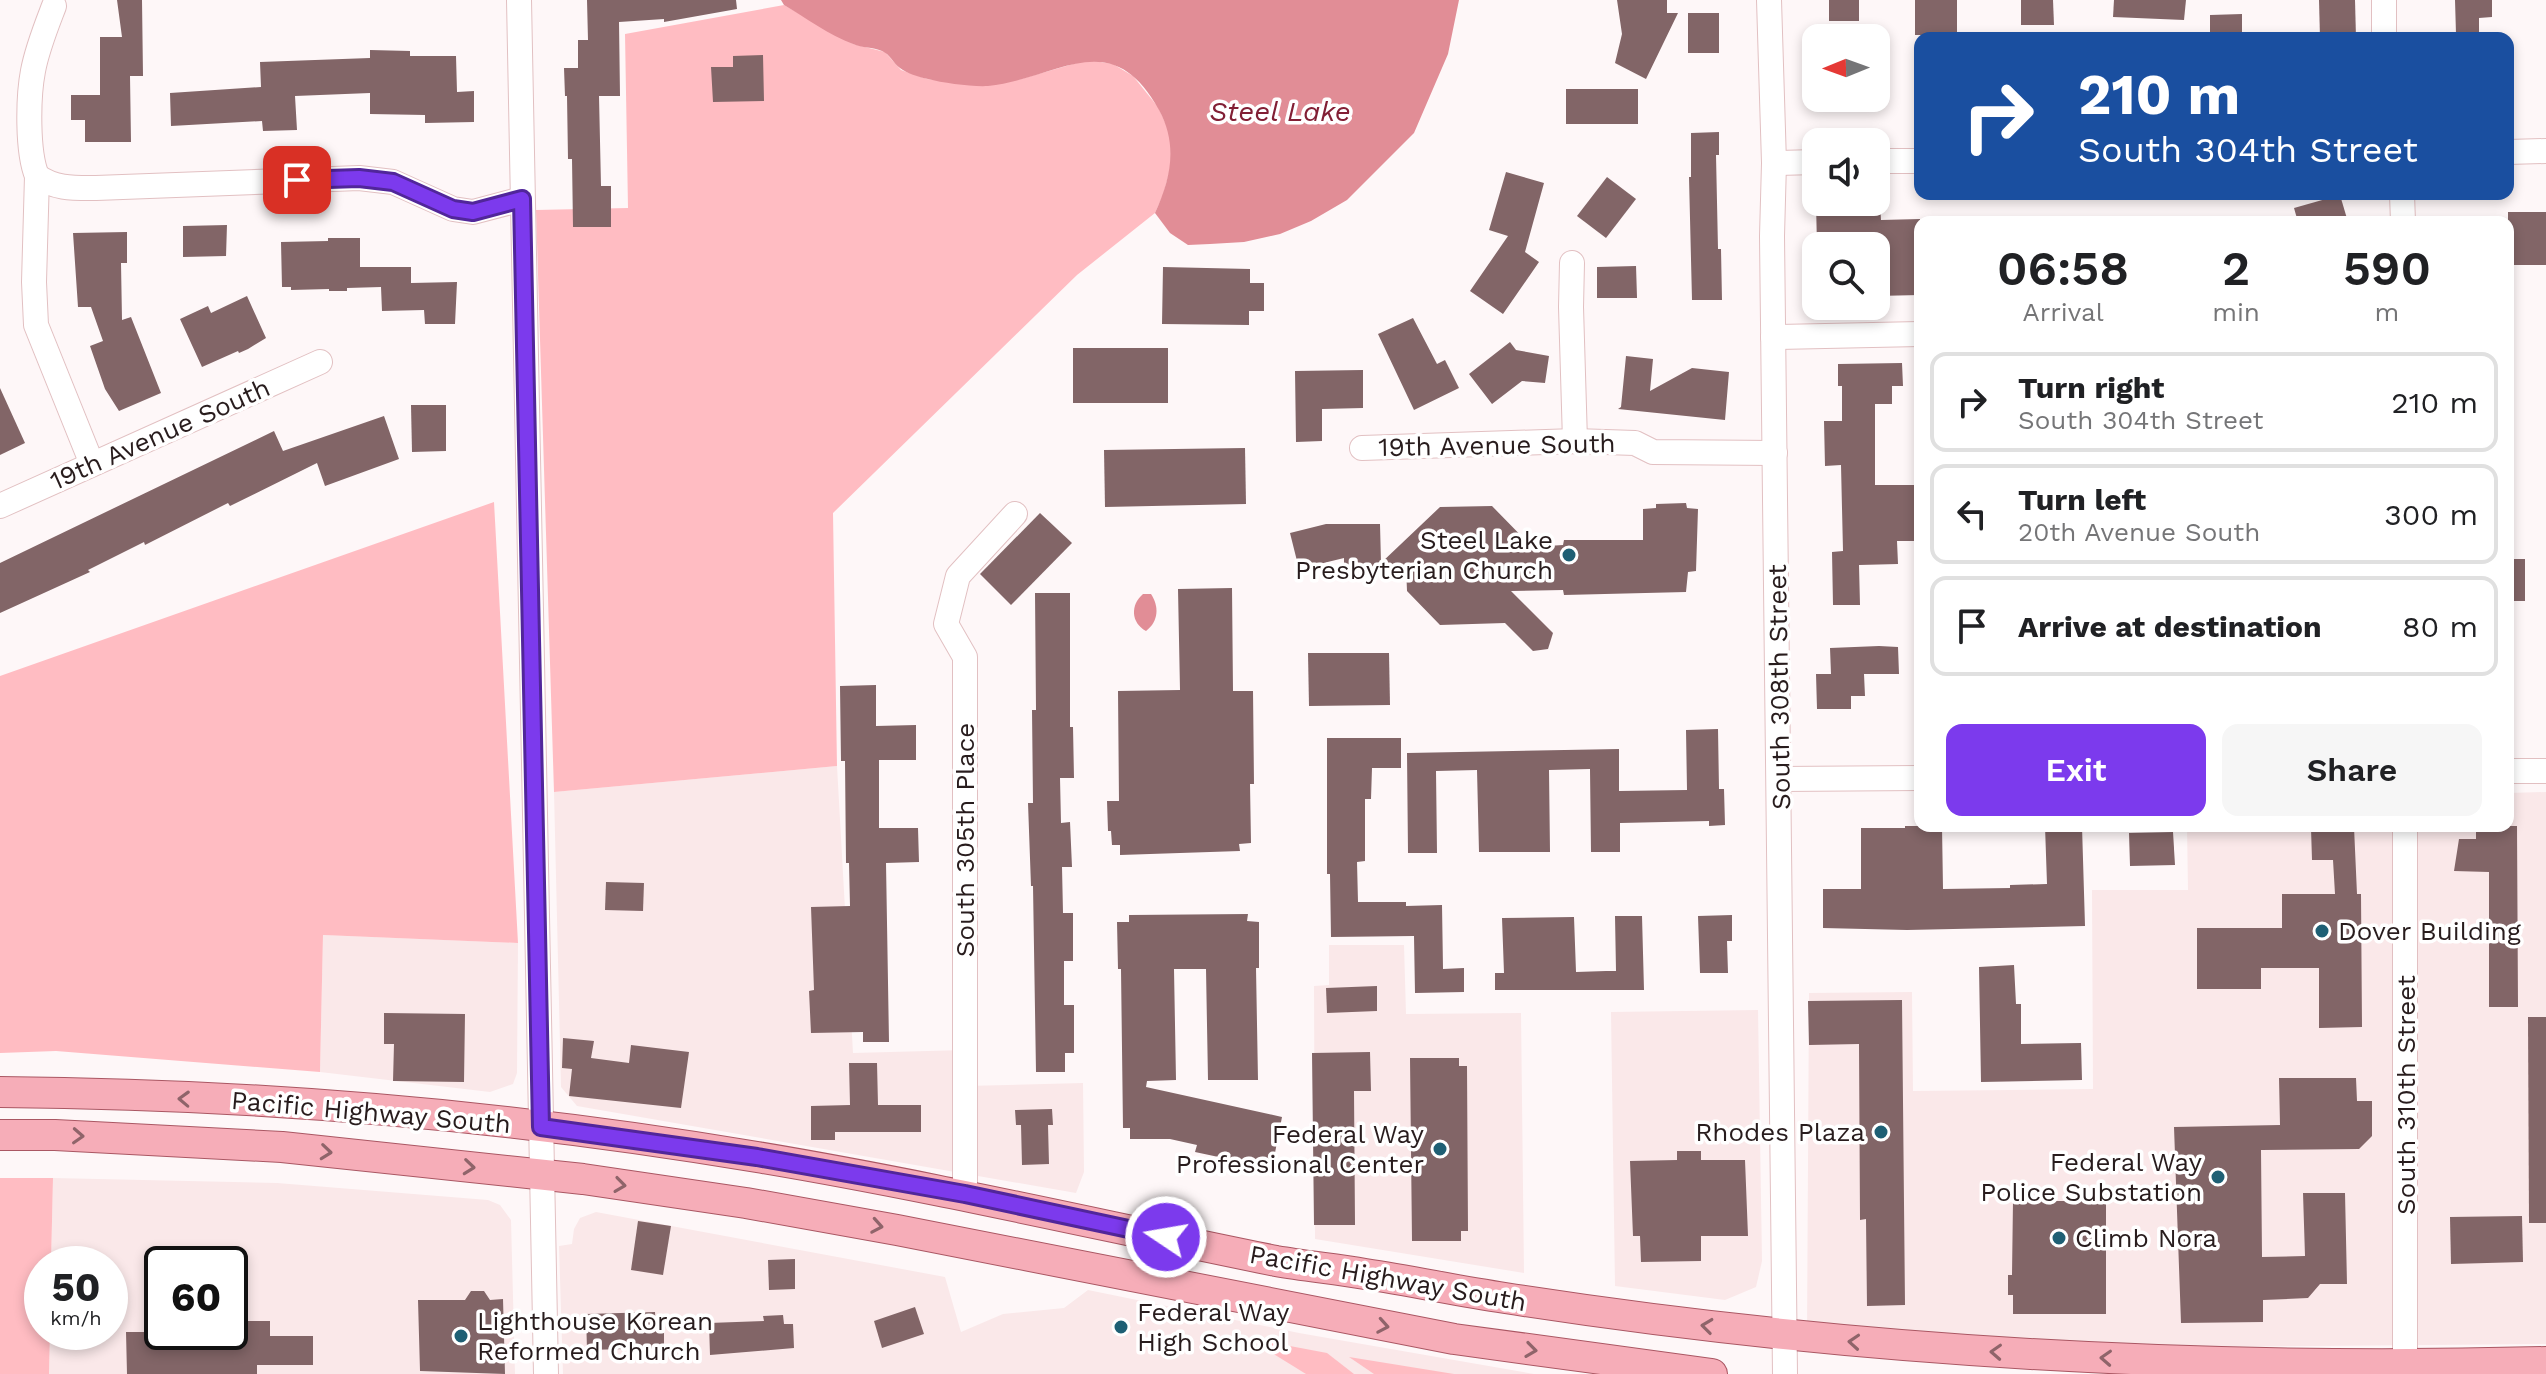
<!DOCTYPE html>
<html lang="en">
<head>
<meta charset="utf-8">
<style>
  body { margin:0; font-family:"Work Sans",sans-serif; background:#f6f6f6; color:#202124; height:100vh; display:flex; flex-direction:column; font-size:30px; white-space:nowrap }
  * { box-sizing:border-box; margin:0 }
  p { font-size:26px; color:#757577 }
  .icon { flex:none; width:44px; height:44px; fill:none; stroke:currentColor; stroke-width:2; stroke-linecap:round; stroke-linejoin:round }
  .map { position:relative; flex:1; overflow:hidden }
  .details { position:absolute; left:1914px; top:216px; width:600px; height:616px; display:flex; flex-direction:column; background:#fff; border-radius:16px; box-shadow:0 4px 12px #0003 }
  .details>* { flex:none }
  .top-card { position:absolute; left:1914px; top:32px; width:600px; height:168px; border-radius:16px; box-shadow:0 4px 12px #0003; background:#1a4fa0; color:#fff; overflow:hidden }
  .needle { width:52px; rotate:269deg }
  .tools { position:absolute; left:1802px; top:24px; display:grid; gap:16px }
  .tools a { display:grid; place-items:center; width:88px; height:88px; border-radius:16px; background:#fff; box-shadow:0 4px 12px #0003; font-size:40px }
  .speed { position:absolute; left:24px; top:1246px; display:flex; gap:16px; font-size:40px; font-weight:700; text-align:center }
  .speed>* { display:grid; place-content:center; width:104px; height:104px; border-radius:50%; background:#fff; box-shadow:0 4px 12px #0003; line-height:1 }
  .speed small { font-size:20px; font-weight:400 }
  .speed .limit { border:4px solid #111; border-radius:12px; background:#fff; color:#111 }
  .pin { position:absolute; display:grid; place-items:center; width:68px; height:68px; color:#fff; margin:-34px; border-radius:16px; box-shadow:0 4px 12px #0006 }
  .me { position:absolute; width:88px; margin:-44px; rotate:282deg; stroke-linejoin:round; filter:drop-shadow(0 0 6px #0008) }
  .turn { display:flex; align-items:center; gap:28px; height:168px; padding:0 32px; font-size:36px }
  .turn .icon { width:104px; height:104px; stroke-width:2.5 }
  .turn b { display:block; font-size:56px; line-height:68px }
  .eta { display:flex; justify-content:space-evenly; align-items:center; height:136px; text-align:center }
  .eta b { font-size:48px; font-weight:600; line-height:56px }
  .action { display:flex; gap:16px; margin-top:auto; padding:16px 32px }
  .action a { flex:1; height:92px; border-radius:16px; background:#7c3aed; color:#fff; font-size:32px; font-weight:600; line-height:92px; text-align:center }
  .action a+a { background:#f6f6f6; color:#202124 }
  ul { padding:0; list-style:none }
  li { display:flex; align-items:center; gap:24px; height:100px; margin:0 16px 12px; padding:0 16px; border:4px solid #e0e0e0; border-radius:16px }
  li div { flex:1 }
  li b { display:block; font-size:30px }
  li em { font-style:normal }
  .map>svg:first-child { display:block }
</style>
</head>
<body>
<div class="map">
<svg width="2546" height="1374" viewBox="0 0 2546 1374">
  <rect width="100%" height="100%" fill="#fef7f8"/>
  <g fill="#fae8e9" fill-rule="evenodd">
    <path d="M837 766 853 1053 965 1050 966 1086 1083 1083 1084 1172 1076 1193 577 1106 561 1087 554 792Z"/>
    <path d="M2546 792V1344L2195 1347 1807 1334 1809 993 1912 992 1913 1091 2093 1089 2092 890H2188L2187 826H2508V793Z"/>
    <path d="M323 935 518 943 517 1073 513 1084 490 1092 320 1072Z"/>
    <path d="M1329 945H1404L1406 1014 1521 1013 1524 1273 1315 1239 1314 986 1329 985Z"/>
    <path d="M1758 1010 1762 1261 1756 1287 1725 1300 1615 1286 1611 1012Z"/>
    <path d="M53 1178 277 1183 488 1200 500 1205 511 1220 515 1374H49L50 1332H110V1264H51ZM162 1264H230V1332H162Z"/>
    <path d="M596 1212 945 1277 961 1332 1003 1314 1064 1308 1088 1290 1299 1333 1534 1374H563L559 1246 572 1244 574 1229 580 1218Z"/>
  </g>
  <g fill="#ffbcc2">
    <path d="M784 5 853 44 885 52 901 70 927 79 985 86 1021 79 1087 60 1113 64 1133 76 1158 107 1170 133 1173 159 1163 195 1155 213 1077 275 833 513 837 766 554 792 536 210 628 208 625 34Z"/>
    <path d="M494 502 518 943 323 935 320 1072 56 1051 0 1053V676Z"/>
    <path d="M0 1178H53L51 1264H42V1332H50L49 1374H0Z"/>
    <path d="M1269 1342 1327 1353 1354 1374H1306L1272 1353Z"/>
    <path d="M1349 1357 1454 1374H1374Z"/>
  </g>
  <g fill="#e18d96">
    <path d="M781 0H1459L1448 54 1414 133 1347 200 1311 221 1280 234 1244 242 1210 244 1188 245 1170 233 1155 213C1171 178 1178 145 1159 110 1111 23 1058 79 988 86 973 87 943 83 928 79 919 77 906 73 900 68 893 63 890 54 882 51 873 47 862 48 853 44 829 35 806 18 784 5Z"/>
    <path d="M1143 594H1151C1159 606 1159 621 1146 631 1131 623 1130 605 1143 594Z"/>
  </g>
  <g fill="#826567">
    <path d="M117 0H142L143 76H130L131 142H85V120H71V95H100V37H122Z"/>
    <path d="M587 0H736L737 9 664 22V19L619 22 620 96H599L601 186H611V227H573L572 159H568L567 96H565L564 68H578V40H588Z"/>
    <path d="M1617 0H1667V13H1678L1646 79 1615 63 1622 34Z"/>
    <rect x="1829" y="0" width="30" height="21"/>
    <rect x="1915" y="0" width="42" height="35"/>
    <path d="M2021 0H2053L2054 25H2021Z"/>
    <path d="M2114 0H2186L2184 20 2113 17Z"/>
    <path d="M2319 0H2355L2356 38H2320Z"/>
    <path d="M2455 0H2492V17L2479 18V33L2456 34Z"/>
    <rect x="1688" y="13" width="31" height="40"/>
    <path d="M2242 14V38H2210V15Z"/>
    <path d="M370 50 410 51V56H456L457 92 474 91V122L425 123V115L370 114V93L295 96 297 130 263 131 262 121 171 126 170 93 261 87 260 62 370 58Z"/>
    <path d="M763 55 764 101 713 102 711 67H733V56Z"/>
    <rect x="1566" y="89" width="72" height="35"/>
    <path d="M1719 132V155H1716L1718 249H1721L1722 300H1692L1689 177H1691V133Z"/>
    <path d="M1506 172 1544 183 1525 252 1539 262 1503 314 1470 291 1508 236 1489 230Z"/>
    <path d="M1607 177 1636 199 1606 238 1577 216Z"/>
    <path d="M2340 195 2348 222H2298L2294 208Z"/>
    <path d="M1880 202 1881 220 1920 219V295L1876 296V246H1817L1816 203Z"/>
    <rect x="2508" y="212" width="38" height="53"/>
    <path d="M227 225 226 256 183 257V226Z"/>
    <path d="M127 232V263H121L122 320 131 317 161 393 119 411 105 389 90 346 103 341 91 307H78L73 233Z"/>
    <path d="M328 238H360V267H411V283L457 282 455 324H425L424 310 382 311 381 287 347 288V291H329V289L291 290V287H282L281 242 328 241Z"/>
    <path d="M1636 266 1637 298H1597V267Z"/>
    <path d="M1163 267 1250 269V283H1264V311H1249V325L1162 324Z"/>
    <path d="M247 296 266 338 248 349 239 353 238 351 202 367 180 319 208 306 211 313Z"/>
    <path d="M1413 318 1437 364 1445 360 1459 388 1414 410 1378 334Z"/>
    <path d="M1510 342 1516 350 1549 356 1545 383 1522 381 1492 404 1469 374Z"/>
    <rect x="1073" y="348" width="95" height="55"/>
    <path d="M1626 356 1653 359 1650 391 1692 368 1729 372 1725 420 1618 409 1621 407Z"/>
    <path d="M1902 363 1903 386H1892V404H1875V485H1920V541H1897L1898 564 1859 565 1860 605H1833L1832 552 1843 551 1841 465 1825 466 1824 421H1842V386H1838V364Z"/>
    <path d="M1363 370V408L1322 409V441L1296 442 1295 371Z"/>
    <path d="M0 388 25 443 0 455Z"/>
    <path d="M411 405H446V451L412 452Z"/>
    <path d="M384 416 399 459 325 486 317 463 230 506 228 503 145 545 144 542 88 570 90 572 0 613V563L274 431 283 451Z"/>
    <path d="M1245 448 1246 504 1105 507 1104 450Z"/>
    <path d="M1686 503 1687 508 1698 509 1696 571 1688 572 1686 592 1564 595 1563 590 1511 591 1553 633 1548 649 1533 651 1505 623 1440 625 1407 591 1406 566 1344 567V558L1299 569 1290 533 1326 524H1380L1381 563 1440 507 1492 506 1532 547 1563 545 1564 540H1643V509L1656 508V504Z"/>
    <path d="M1040 513 1072 543 1011 605 980 574Z"/>
    <rect x="2508" y="559" width="17" height="42"/>
    <path d="M1232 588 1233 691H1253L1254 784H1250L1251 843 1239 844 1240 851 1120 855V845H1112L1111 831H1108L1107 801H1119L1118 691 1180 690 1178 589Z"/>
    <path d="M1035 593H1070V727H1073L1074 778H1060L1061 823 1070 822 1072 867H1062L1063 913H1073V961H1064V1005H1074V1053H1065V1072H1036L1033 886H1031L1028 803H1033L1032 710H1036Z"/>
    <path d="M1879 646 1898 647 1899 674H1864L1865 696H1851V709H1817L1816 674H1831L1830 648Z"/>
    <path d="M1308 653H1389L1390 705 1309 706Z"/>
    <path d="M876 685V726L916 725V760H879V828H918L919 862 886 863 889 1042H863V1032L811 1033 809 991 814 990 811 907 850 906 849 863H846L845 761H841L840 686Z"/>
    <path d="M1718 729 1719 789H1724L1725 825 1709 826V821L1620 823V852H1591L1590 769 1549 770 1550 852H1479L1477 770 1436 771 1437 853H1408L1407 753 1619 749V791L1687 790 1686 730Z"/>
    <path d="M1327 738H1401V768H1372L1371 799H1365V861L1357 862 1358 902H1406V906L1442 905 1443 969 1464 968V992L1415 993 1414 936 1331 937 1330 874H1327Z"/>
    <path d="M1905 826H1942L1943 889 2010 888V885L2047 884 2045 826H2082L2085 926 1907 930 1823 928V889H1861V828H1905Z"/>
    <path d="M2476 826H2517L2518 1007H2489V872L2454 871 2459 839H2476Z"/>
    <path d="M2354 827 2357 894H2361L2362 1027 2319 1028V968H2261V989H2197V928H2282V894H2335L2333 860H2312L2311 828Z"/>
    <path d="M2173 832 2175 865 2130 866 2129 833Z"/>
    <path d="M606 882 644 883 643 911 605 910Z"/>
    <path d="M1248 914 1247 921 1259 922V968H1256L1258 1080H1208L1206 969H1174L1176 1080 1147 1081 1146 1087 1282 1117 1273 1163 1262 1160 1261 1166 1195 1152 1197 1145 1170 1139H1130V1128H1123L1121 969H1118L1117 922H1129V915Z"/>
    <path d="M1732 915V941H1727L1728 973H1700L1698 916Z"/>
    <path d="M1615 916H1642L1644 990H1495V973H1504L1502 918 1574 917 1576 972 1606 971H1616Z"/>
    <path d="M2014 965 2016 1004H2021V1044L2081 1043 2082 1080 1981 1082 1979 967Z"/>
    <path d="M1377 986V1011L1327 1013 1326 988Z"/>
    <path d="M1902 1000 1905 1305 1867 1306 1866 1219 1860 1220 1859 1044 1809 1045 1808 1001Z"/>
    <path d="M384 1013 465 1014 464 1082 393 1081 394 1044H384Z"/>
    <path d="M2528 1017H2546V1223H2529Z"/>
    <path d="M563 1038 594 1041 591 1058 629 1063 631 1045 689 1052 681 1108 569 1096 572 1069 562 1068Z"/>
    <path d="M1370 1052 1371 1091H1354L1355 1225H1314L1312 1053Z"/>
    <path d="M1410 1058H1459V1066H1467L1468 1231H1461V1241H1412Z"/>
    <path d="M849 1063H877L878 1105H921V1132H835V1140H811V1106L850 1105Z"/>
    <path d="M2279 1078H2356L2357 1101H2372V1136L2359 1149 2261 1150 2262 1257 2305 1256 2303 1193H2345L2347 1284H2320L2308 1298 2263 1300V1322L2181 1323 2174 1127 2280 1125Z"/>
    <path d="M1052 1109 1053 1125H1048L1049 1164 1022 1165 1021 1125H1016L1015 1110Z"/>
    <path d="M1677 1151H1701V1160H1745L1748 1236H1701V1261L1641 1262 1640 1236H1633L1630 1161 1677 1160Z"/>
    <path d="M2013 1201H2106V1314H2013V1295H2008V1275H2012Z"/>
    <path d="M2522 1216 2523 1262 2451 1264 2450 1217Z"/>
    <path d="M638 1221 671 1226 663 1275 631 1270Z"/>
    <path d="M795 1259V1289L769 1290 768 1260Z"/>
    <path d="M471 1291H484L490 1300 503 1299 505 1374 420 1371 418 1300H465Z"/>
    <path d="M915 1307 924 1334 882 1348 874 1321Z"/>
    <path d="M655 1312 656 1332H664V1348L587 1350 586 1314Z"/>
    <path d="M783 1315 784 1324H793L794 1348 710 1355 709 1323 764 1321 763 1316Z"/>
    <path d="M230 1321H270V1336H313V1365H257V1374H127L126 1332H230Z"/>
  </g>
  <g fill="none" stroke-linecap="round" stroke-linejoin="round">
    <g stroke="#e2c0c2" stroke-width="26">
      <g id="minor">
        <path d="M519 0 546 1374"/>
        <path d="M1769 0 1774 163 1772 236 1785 1374"/>
        <path d="M2384 0V38"/>
        <path d="M54 6C46 27 37 49 33 71 28 97 27 152 37 176L34 282 36 325 92 464"/>
        <path d="M2508 152 2546 151"/>
        <path d="M1876 161H1920"/>
        <path d="M1774 163 1816 162"/>
        <path d="M37 176C55 189 74 188 96 188L359 178 393 182 453 209 473 212 522 199"/>
        <path d="M2402 194 2403 222"/>
        <path d="M1572 263 1571 307 1575 441"/>
        <path d="M1773 337 1920 334"/>
        <path d="M1362 448 1575 441 1635 443 1653 452 1775 453"/>
        <path d="M0 506 320 362"/>
        <path d="M2508 771H2546"/>
        <path d="M1780 779 1920 778"/>
        <path d="M2405 826V1363"/>
        <path d="M965 1194V657L946 624 958 576 1015 514"/>
      </g>
    </g>
    <g stroke="#aa5763" stroke-width="32">
      <g id="major">
        <path d="M0 1092C253 1094 508 1115 757 1157 931 1186 1103 1226 1276 1261 1305 1266 1335 1269 1365 1274 1412 1281 1458 1291 1505 1298 1850 1352 2197 1371 2546 1362"/>
        <path d="M0 1135H55L282 1147 583 1179 746 1203 897 1230 1454 1339 1712 1374"/>
      </g>
    </g>
    <use href="#minor" stroke="#fff" stroke-width="24"/>
    <use href="#major" stroke="#f6adb8" stroke-width="30"/>
  </g>
  <defs><path id="oneway-chevron" d="M-2-3.5L2.5 0L-2 3.5" fill="none" stroke-width="1.6" stroke-linecap="round" stroke-linejoin="round" transform="scale(2)"/></defs>
  <g stroke="#8f646a">
    <use href="#oneway-chevron" transform="translate(184 1099) rotate(-178)"/>
    <use href="#oneway-chevron" transform="translate(78 1136) rotate(3)"/>
    <use href="#oneway-chevron" transform="translate(326 1152) rotate(6)"/>
    <use href="#oneway-chevron" transform="translate(469 1167) rotate(6)"/>
    <use href="#oneway-chevron" transform="translate(620 1185) rotate(8)"/>
    <use href="#oneway-chevron" transform="translate(877 1226) rotate(10)"/>
    <use href="#oneway-chevron" transform="translate(1383 1326) rotate(10)"/>
    <use href="#oneway-chevron" transform="translate(1707 1326) rotate(-173)"/>
    <use href="#oneway-chevron" transform="translate(1854 1342) rotate(-176)"/>
    <use href="#oneway-chevron" transform="translate(1531 1350) rotate(8)"/>
    <use href="#oneway-chevron" transform="translate(1996 1352) rotate(-177)"/>
    <use href="#oneway-chevron" transform="translate(2106 1358) rotate(-177)"/>
  </g>
  <g fill="none" stroke-linecap="round" stroke-linejoin="round">
    <g stroke="#51269a" stroke-width="20">
      <path id="route" d="M297 180 359 178 393 182 453 209 473 212 522 199 541 1127 757 1157 965 1194 1166 1237"/>
    </g>
    <use href="#route" stroke="#7c3aed" stroke-width="14"/>
  </g>
  <g fill="#1e5f74" stroke="#fff" stroke-width="3">
    <circle cx="1569" cy="555" r="8"/>
    <circle cx="2322" cy="931" r="8"/>
    <circle cx="1881" cy="1132" r="8"/>
    <circle cx="1440" cy="1149" r="8"/>
    <circle cx="2218" cy="1177" r="8"/>
    <circle cx="2059" cy="1238" r="8"/>
    <circle cx="1121" cy="1327" r="8"/>
    <circle cx="461" cy="1336" r="8"/>
  </g>
  <g text-anchor="middle" stroke-width="7" stroke-linejoin="round" paint-order="stroke">
    <g font-size="26" fill="#281c1d" stroke="#fff">
      <text transform="translate(160 434) rotate(-24)" y="9">19th Avenue South</text>
      <text transform="translate(1497 445) rotate(-1)" y="9">19th Avenue South</text>
      <text transform="translate(1779 687) rotate(-91)" y="9">South 308th Street</text>
      <text transform="translate(965 840) rotate(-90)" y="9">South 305th Place</text>
      <text transform="translate(2406 1095) rotate(-90)" y="9">South 310th Street</text>
      <text transform="translate(371 1112) rotate(5)" y="9">Pacific Highway South</text>
      <text transform="translate(1388 1278) rotate(10)" y="9">Pacific Highway South</text>
    </g>
    <g font-size="26" fill="#281c1d" stroke="#fff" text-anchor="end">
      <text x="1553" y="549">Steel Lake<tspan x="1553" dy="30">Presbyterian Church</tspan></text>
      <text x="2338" y="940" text-anchor="start">Dover Building</text>
      <text x="1865" y="1141">Rhodes Plaza</text>
      <text x="1424" y="1143">Federal Way<tspan x="1424" dy="30">Professional Center</tspan></text>
      <text x="2202" y="1171">Federal Way<tspan x="2202" dy="30">Police Substation</tspan></text>
      <text x="2075" y="1247" text-anchor="start">Climb Nora</text>
      <text x="1137" y="1321" text-anchor="start">Federal Way<tspan x="1137" dy="30">High School</tspan></text>
      <text x="477" y="1330" text-anchor="start">Lighthouse Korean<tspan x="477" dy="30">Reformed Church</tspan></text>
    </g>
    <g font-size="28" font-style="italic" fill="#821f35" stroke="#fff">
      <text x="1280" y="121">Steel Lake</text>
    </g>
  </g>
</svg>
<div class="tools">
<a><svg class="needle" viewBox="-14 -14 28 28"><path d="M0-13l5 13h-10z" fill="#e53935"/><path d="M0 13l5-13h-10z" fill="#757577"/></svg></a>
<a><svg class="icon" aria-label="sound" viewBox="0 0 24 24"><path d="M4 9h4l5-4v14l-5-4H4zM17 9q2 3 0 6"/></svg></a>
<a><svg class="icon" aria-label="search" viewBox="0 0 24 24"><circle cx="10" cy="10" r="6"/><path d="M15 15l6 6"/></svg></a>
</div>
<div class="speed"><div>50<small>km/h</small></div><div class="limit">60</div></div>
<div class="pin" style="left:297px;top:180px;background:#d93025"><svg class="icon" aria-label="arrive" viewBox="0 0 24 24"><path d="M6 21V4h12l-3 4 3 4H6"/></svg></div>
<svg class="me" style="left:1166px;top:1237px" viewBox="-20 -20 40 40"><circle r="17" fill="#7c3aed" stroke="#fff" stroke-width="3"/><path d="M0-11L8 9 0 5-8 9z" fill="#fff"/></svg>
<div class="top-card">
<div class="turn"><svg class="icon" aria-label="right" viewBox="0 0 24 24"><path d="M7 20v-9h11M14 6l5 5-5 5"/></svg><div><b>210 m</b>South 304th Street</div></div>
</div>
<section class="details">
<div class="eta">
<div><b>06:58</b><p>Arrival</p></div>
<div><b>2</b><p>min</p></div>
<div><b>590</b><p>m</p></div>
</div>
<ul>
<li><svg class="icon" aria-label="right" viewBox="0 0 24 24"><path d="M7 20v-9h11M14 6l5 5-5 5"/></svg><div><b>Turn right</b><p>South 304th Street</p></div><em>210 m</em></li>
<li><svg class="icon" aria-label="left" viewBox="0 0 24 24"><path d="M17 20v-9H6M10 6l-5 5 5 5"/></svg><div><b>Turn left</b><p>20th Avenue South</p></div><em>300 m</em></li>
<li><svg class="icon" aria-label="arrive" viewBox="0 0 24 24"><path d="M6 21V4h12l-3 4 3 4H6"/></svg><div><b>Arrive at destination</b></div><em>80 m</em></li>
</ul>
<div class="action"><a>Exit</a><a>Share</a></div>
</section>
</div>
</body>
</html>
